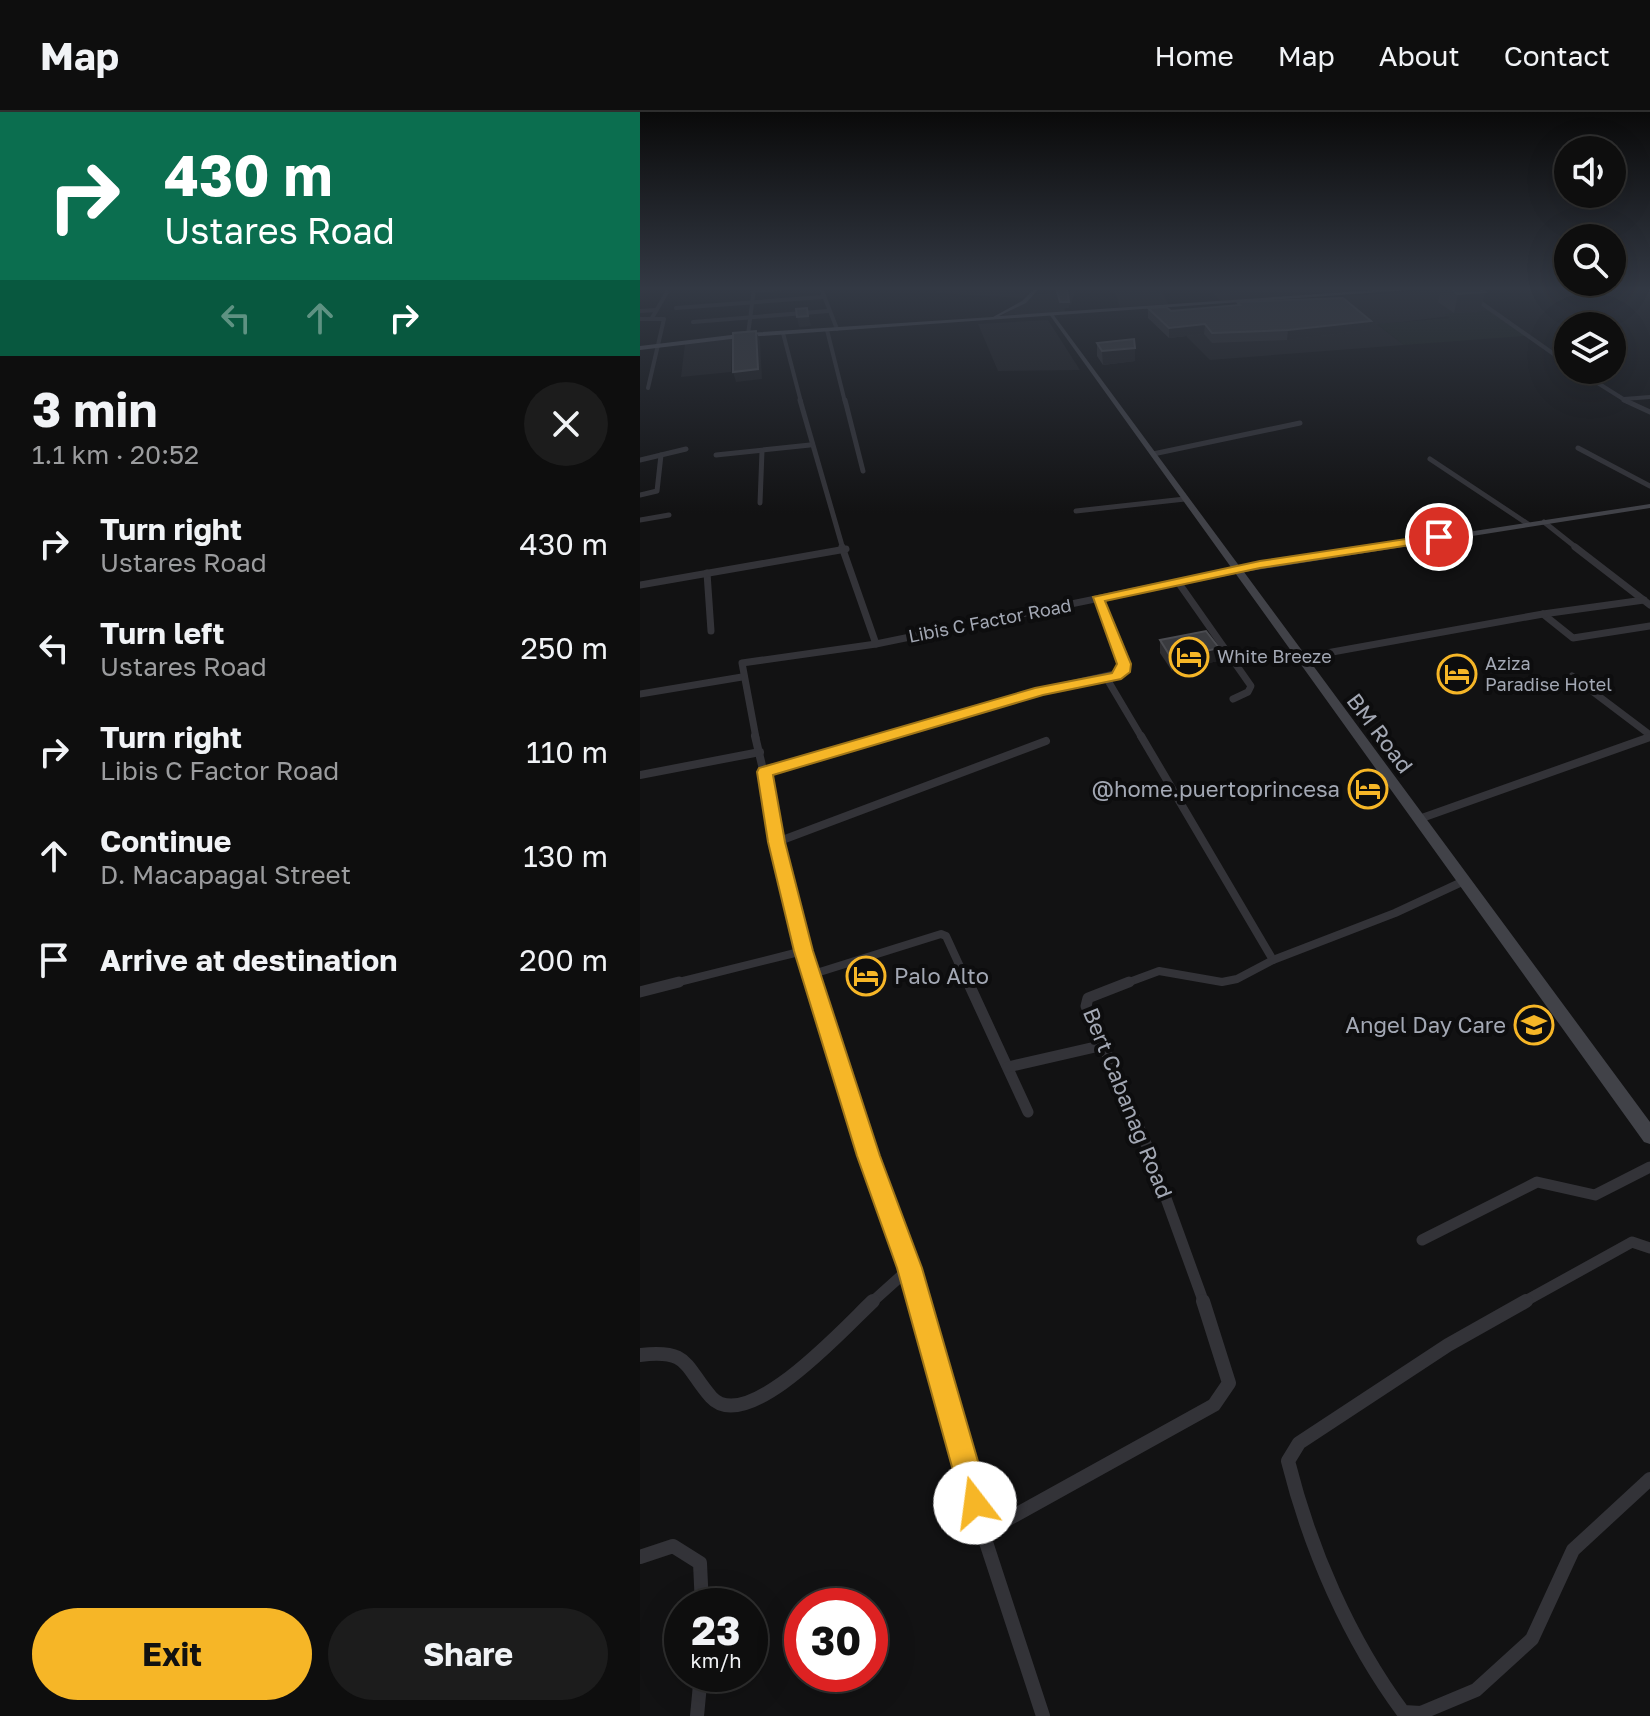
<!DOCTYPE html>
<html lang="en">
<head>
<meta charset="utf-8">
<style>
  body { margin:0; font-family:"Golos Text",sans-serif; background:#1c1c1c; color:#f1f3f6; height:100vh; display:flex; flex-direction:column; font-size:30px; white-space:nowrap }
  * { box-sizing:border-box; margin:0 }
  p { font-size:26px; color:#9b9c9e }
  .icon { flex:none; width:44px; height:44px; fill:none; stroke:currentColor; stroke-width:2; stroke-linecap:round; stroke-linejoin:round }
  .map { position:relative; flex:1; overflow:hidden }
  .sheet { display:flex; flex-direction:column; background:#0e0e0e; width:640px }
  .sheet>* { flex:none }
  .banner { background:#0b6e4f; color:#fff; overflow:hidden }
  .controls { position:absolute; left:914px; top:24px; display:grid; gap:16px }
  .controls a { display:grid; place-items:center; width:72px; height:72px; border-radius:50%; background:#0e0e0e; box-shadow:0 8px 32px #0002,0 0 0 2px #2e2e2e; font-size:40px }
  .speed { position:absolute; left:24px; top:1476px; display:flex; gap:16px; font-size:40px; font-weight:700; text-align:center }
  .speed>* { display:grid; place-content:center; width:104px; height:104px; border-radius:50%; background:#0e0e0e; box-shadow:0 8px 32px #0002,0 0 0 2px #2e2e2e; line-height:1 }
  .speed small { font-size:20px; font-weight:400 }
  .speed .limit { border:12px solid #d22; background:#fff; color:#111 }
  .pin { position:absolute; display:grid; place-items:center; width:68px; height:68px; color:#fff; margin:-34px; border:4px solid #fff; border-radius:50%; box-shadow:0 2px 8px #0007 }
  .me { position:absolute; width:88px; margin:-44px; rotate:345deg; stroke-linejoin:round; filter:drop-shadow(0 0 6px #0008) }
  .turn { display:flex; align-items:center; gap:28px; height:168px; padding:0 32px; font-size:36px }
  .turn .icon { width:104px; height:104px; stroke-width:2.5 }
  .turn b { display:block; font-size:56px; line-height:68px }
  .lanes { display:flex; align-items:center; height:76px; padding:0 32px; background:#0003; justify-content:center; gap:40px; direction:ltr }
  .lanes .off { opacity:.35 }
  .round { display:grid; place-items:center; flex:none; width:84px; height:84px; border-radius:42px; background:#1c1c1c }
  .overview { display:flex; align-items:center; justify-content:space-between; height:136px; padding:0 32px }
  h1 { font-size:48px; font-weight:700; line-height:60px }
  .action { display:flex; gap:16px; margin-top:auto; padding:16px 32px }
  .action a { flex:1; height:92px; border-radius:48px; background:#f6b627; color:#111; font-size:32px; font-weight:700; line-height:92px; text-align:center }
  .action a+a { background:#1c1c1c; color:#f1f3f6 }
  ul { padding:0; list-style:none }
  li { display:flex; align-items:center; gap:24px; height:104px; padding:0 32px }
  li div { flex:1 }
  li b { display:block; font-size:30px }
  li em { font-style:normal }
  header { display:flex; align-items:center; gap:48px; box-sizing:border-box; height:112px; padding:0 40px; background:#0e0e0e; border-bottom:2px solid #2e2e2e }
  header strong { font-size:38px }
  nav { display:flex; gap:44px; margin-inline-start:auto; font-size:28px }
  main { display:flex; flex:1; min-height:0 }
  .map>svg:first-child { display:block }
</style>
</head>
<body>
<header>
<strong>Map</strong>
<nav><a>Home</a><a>Map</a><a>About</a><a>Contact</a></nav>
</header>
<main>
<section class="sheet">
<div class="banner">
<div class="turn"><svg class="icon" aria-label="right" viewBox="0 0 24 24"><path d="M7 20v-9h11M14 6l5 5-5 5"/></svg><div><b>430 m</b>Ustares Road</div></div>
<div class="lanes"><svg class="icon off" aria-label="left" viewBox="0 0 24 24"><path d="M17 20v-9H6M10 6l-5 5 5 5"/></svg><svg class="icon off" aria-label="ahead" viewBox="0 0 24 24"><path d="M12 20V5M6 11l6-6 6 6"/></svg><svg class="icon" aria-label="right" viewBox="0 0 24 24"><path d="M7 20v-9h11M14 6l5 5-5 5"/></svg></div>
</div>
<div class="overview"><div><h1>3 min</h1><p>1.1 km · 20:52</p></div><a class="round"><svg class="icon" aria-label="close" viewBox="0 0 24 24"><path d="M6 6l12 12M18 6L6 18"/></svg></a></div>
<ul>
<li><svg class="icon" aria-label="right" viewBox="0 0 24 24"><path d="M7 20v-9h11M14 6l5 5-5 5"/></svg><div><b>Turn right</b><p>Ustares Road</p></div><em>430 m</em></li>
<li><svg class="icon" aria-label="left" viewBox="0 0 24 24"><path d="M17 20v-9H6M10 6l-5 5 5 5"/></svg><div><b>Turn left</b><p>Ustares Road</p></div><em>250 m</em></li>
<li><svg class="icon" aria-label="right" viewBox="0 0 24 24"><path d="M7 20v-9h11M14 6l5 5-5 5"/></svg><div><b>Turn right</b><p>Libis C Factor Road</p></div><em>110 m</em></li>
<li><svg class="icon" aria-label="ahead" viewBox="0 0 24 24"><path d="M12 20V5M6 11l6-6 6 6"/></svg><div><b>Continue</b><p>D. Macapagal Street</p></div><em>130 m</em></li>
<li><svg class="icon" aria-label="arrive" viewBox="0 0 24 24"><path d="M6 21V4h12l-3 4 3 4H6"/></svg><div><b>Arrive at destination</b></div><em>200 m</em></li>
</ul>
<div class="action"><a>Exit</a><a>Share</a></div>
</section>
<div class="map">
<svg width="1010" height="1604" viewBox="0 0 1010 1604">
  <rect width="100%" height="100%" fill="#121213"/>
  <g fill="#1e1e20">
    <path d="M301 176H392L383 186 296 181Z"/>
    <path d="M474 176H520L528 192 480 195Z"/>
    <path d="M593 176H747L581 189 573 181 595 179Z"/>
    <path d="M818 176 850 199 738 213 764 233 570 248 520 198Z"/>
    <path d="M435 180 431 193 423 194 426 201 363 203 397 182Z"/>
    <path d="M408 208 440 258 358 259 338 212Z"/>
    <path d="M92 227 91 260 41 265 45 232Z"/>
  </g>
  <path fill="#181e19" d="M850 199 885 224 764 233 737 212 810 206 804 202Z"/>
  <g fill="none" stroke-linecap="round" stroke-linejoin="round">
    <g stroke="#333338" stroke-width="4">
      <path d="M181 176 197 217"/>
      <path d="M820 176 928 252"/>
      <path d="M113 179 147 176"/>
      <path d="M36 196 183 185"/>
      <path d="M0 199 16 198"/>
      <path d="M12 206 27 180"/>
      <path d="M0 207H24L8 276"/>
      <path d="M53 210 188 199"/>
      <path d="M187 218 205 290"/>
      <path d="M143 221 161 290"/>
      <path d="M108 223 114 176"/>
      <path d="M937 258 988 290"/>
      <path d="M984 287 1010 285"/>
    </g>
    <g stroke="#333338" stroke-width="5">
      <path d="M160 288 203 437"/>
      <path d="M205 288 223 359"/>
      <path d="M984 288 1010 300"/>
      <path d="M938 336 1010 374"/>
      <path d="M513 342 660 311"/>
      <path d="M76 343 170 333"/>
      <path d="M790 347 888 412"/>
      <path d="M0 348 46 337"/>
      <path d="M0 383 17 379 21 343"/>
      <path d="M120 391 122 339"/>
      <path d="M436 399 545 387"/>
      <path d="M0 408 29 403"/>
      <path d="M904 410 938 437"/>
    </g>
    <g stroke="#333338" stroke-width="7">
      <path d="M202 435 236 532"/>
      <path d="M935 435 1010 493"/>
      <path d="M67 461 71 519"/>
      <path d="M538 470 611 574 608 580 593 587"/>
      <path d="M0 473 206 437"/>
      <path d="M903 502 933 526 1010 514"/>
      <path d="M659 546 903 502 1004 488"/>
      <path d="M932 564 1010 623"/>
      <path d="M467 567 502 626"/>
      <path d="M0 582 102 565"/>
      <path d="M116 626 102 551 236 532 597 458"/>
      <path d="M240 626 400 579 483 560 484 552 458 487"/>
      <path d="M1006 626 1010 625"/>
    </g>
    <g stroke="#333338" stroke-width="8">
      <path d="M115 624 174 872"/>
      <path d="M501 624 633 848"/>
      <path d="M125 660 246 624"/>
      <path d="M0 663 120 640"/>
      <path d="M779 707 1010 625"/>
      <path d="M137 730 406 629"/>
      <path d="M170 863 301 822 306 824 328 872"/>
      <path d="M31 872 163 839"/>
      <path d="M484 872 519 859 582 870 597 867 633 848 755 801 824 769"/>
    </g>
    <g stroke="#333338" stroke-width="11">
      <path d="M173 870 280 1191"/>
      <path d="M328 870 388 1000"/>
      <path d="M489 870 448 886 446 894 507 1034 564 1191"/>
      <path d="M0 880 39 870"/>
      <path d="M368 955 464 933"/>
      <path d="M782 1128 897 1070 955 1083 1010 1055"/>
      <path d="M231 1191 270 1156"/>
      <path d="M882 1191 992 1130 1010 1136"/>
    </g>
    <g stroke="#333338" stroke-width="14">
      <path d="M279 1189 343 1421 403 1604"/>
      <path d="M886 1189 808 1233 659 1331 648 1349C670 1437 709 1527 763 1600L781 1601 836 1578 892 1527 933 1438 1010 1367"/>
      <path d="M0 1243C50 1237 44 1254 71 1285 107 1325 207 1213 233 1189"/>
      <path d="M343 1421 574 1293 589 1271 563 1189"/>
      <path d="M0 1445 33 1434 60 1451 62 1494"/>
      <path d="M57 1604 61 1562"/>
    </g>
    <path fill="#414248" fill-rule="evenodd" d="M409 202H413L600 455 1010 392V396L604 460 1010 1010V1032L1004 1030Z"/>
    <path fill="#4f5058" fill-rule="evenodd" d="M395 176H400L386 191 359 204 765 176H797L108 225 0 238V234L108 221 353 205 382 189Z"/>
  </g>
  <g fill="#2e2e31">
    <path d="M801 176H839L845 180 840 199 814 201 798 190Z"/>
    <path d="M597 190 729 218 647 228 572 231 564 222 529 226 508 206V196L531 199 597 194Z"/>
    <path d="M457 231 495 249 463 253 457 244Z"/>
    <path d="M520 528 579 536 578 549 532 559 520 541Z"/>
  </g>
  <g fill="#1d1d1f">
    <path d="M845 180 840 199 814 201 818 182Z"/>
    <path d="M420 190H429V196L421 197Z"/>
    <path d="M167 196 171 214 159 215 157 205Z"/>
    <path d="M731 209 729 218 647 228 648 218Z"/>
    <path d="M565 212 564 222 529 226V216Z"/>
    <path d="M116 219 120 229 122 267 96 270 93 260Z"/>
    <path d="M495 236V249L463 253 462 239Z"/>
    <path d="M579 536 578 549 532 559V547Z"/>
  </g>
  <g fill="#3a3b3f" stroke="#4b4c51" stroke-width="2">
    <path d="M416 176H427L429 190H420Z"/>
    <path d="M809 176H839L845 180 818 182Z"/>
    <path d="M703 186 731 209 648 218 572 221 565 212 529 216 508 196 526 195 531 199 600 193 597 190Z"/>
    <path d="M167 196 168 204 157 205 156 197Z"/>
    <path d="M116 219 118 257 93 260V221Z"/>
    <path d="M494 227 495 236 462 239 457 231Z"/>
    <path d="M566 519 579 536 532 547 520 528Z"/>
  </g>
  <linearGradient id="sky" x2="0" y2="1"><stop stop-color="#0a0a0a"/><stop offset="0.44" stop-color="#333944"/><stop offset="1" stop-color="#333944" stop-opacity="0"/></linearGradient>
  <rect width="1010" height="401" fill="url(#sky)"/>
  <path fill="#f6b627" stroke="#a07619" stroke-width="2" d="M799 422 803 428 620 456 465 489 491 552 490 560 481 567 403 583 133 663 145 730 173 839 240 1044 282 1156 350 1391 346 1402 335 1406 325 1402 257 1156 217 1044 154 839 128 730 117 660 119 656 395 576 472 561 477 552 453 485 620 449Z"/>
  <defs>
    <g id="hotel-ring" transform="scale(2)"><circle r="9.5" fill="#0d0d0e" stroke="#f6b627" stroke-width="1.5"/><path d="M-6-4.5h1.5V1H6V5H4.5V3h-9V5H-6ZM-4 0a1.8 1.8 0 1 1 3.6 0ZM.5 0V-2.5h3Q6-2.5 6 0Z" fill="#f6b627"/></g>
    <g id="school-ring" transform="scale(2)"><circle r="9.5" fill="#0d0d0e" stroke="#f6b627" stroke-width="1.5"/><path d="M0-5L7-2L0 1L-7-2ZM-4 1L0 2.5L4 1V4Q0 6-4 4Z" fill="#f6b627"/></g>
  </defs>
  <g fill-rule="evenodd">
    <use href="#hotel-ring" x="549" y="545"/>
    <use href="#hotel-ring" x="817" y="562"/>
    <use href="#hotel-ring" x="728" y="677"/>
    <use href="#hotel-ring" x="226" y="864"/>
    <use href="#school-ring" x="894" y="913"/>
  </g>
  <g text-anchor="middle" stroke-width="8" stroke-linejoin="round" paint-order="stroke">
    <g font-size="18" fill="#a3a8b4" stroke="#0d0d0e">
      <text transform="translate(350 509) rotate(-11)" y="6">Libis C Factor Road</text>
    </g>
    <g font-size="18" fill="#a3a8b4" stroke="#0d0d0e" text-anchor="start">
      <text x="577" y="551">White Breeze</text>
      <text x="845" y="558">Aziza<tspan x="845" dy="21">Paradise Hotel</tspan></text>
    </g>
    <g font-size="22" fill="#a3a8b4" stroke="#0d0d0e">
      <text transform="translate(740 621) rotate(53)" y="8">BM Road</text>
      <text transform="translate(488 991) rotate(68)" y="8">Bert Cabanag Road</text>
    </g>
    <g font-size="22" fill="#a3a8b4" stroke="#0d0d0e" text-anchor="end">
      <text x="700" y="685">@home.puertoprincesa</text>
      <text x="254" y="872" text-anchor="start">Palo Alto</text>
      <text x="866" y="921">Angel Day Care</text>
    </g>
  </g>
</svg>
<div class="controls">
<a><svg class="icon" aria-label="sound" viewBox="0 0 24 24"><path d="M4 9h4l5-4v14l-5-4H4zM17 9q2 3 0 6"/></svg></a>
<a><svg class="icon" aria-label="search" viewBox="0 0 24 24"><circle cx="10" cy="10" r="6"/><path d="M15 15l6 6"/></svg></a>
<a><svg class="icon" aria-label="layers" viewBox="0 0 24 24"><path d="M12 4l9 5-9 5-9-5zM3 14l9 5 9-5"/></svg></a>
</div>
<div class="speed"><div>23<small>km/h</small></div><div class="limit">30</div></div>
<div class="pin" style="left:799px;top:425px;background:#d93025"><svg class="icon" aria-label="arrive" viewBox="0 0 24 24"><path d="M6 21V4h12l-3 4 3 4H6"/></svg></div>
<svg class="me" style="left:335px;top:1391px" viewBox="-20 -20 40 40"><circle r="19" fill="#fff"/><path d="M0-13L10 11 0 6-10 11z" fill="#f6b627"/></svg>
</div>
</main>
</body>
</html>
